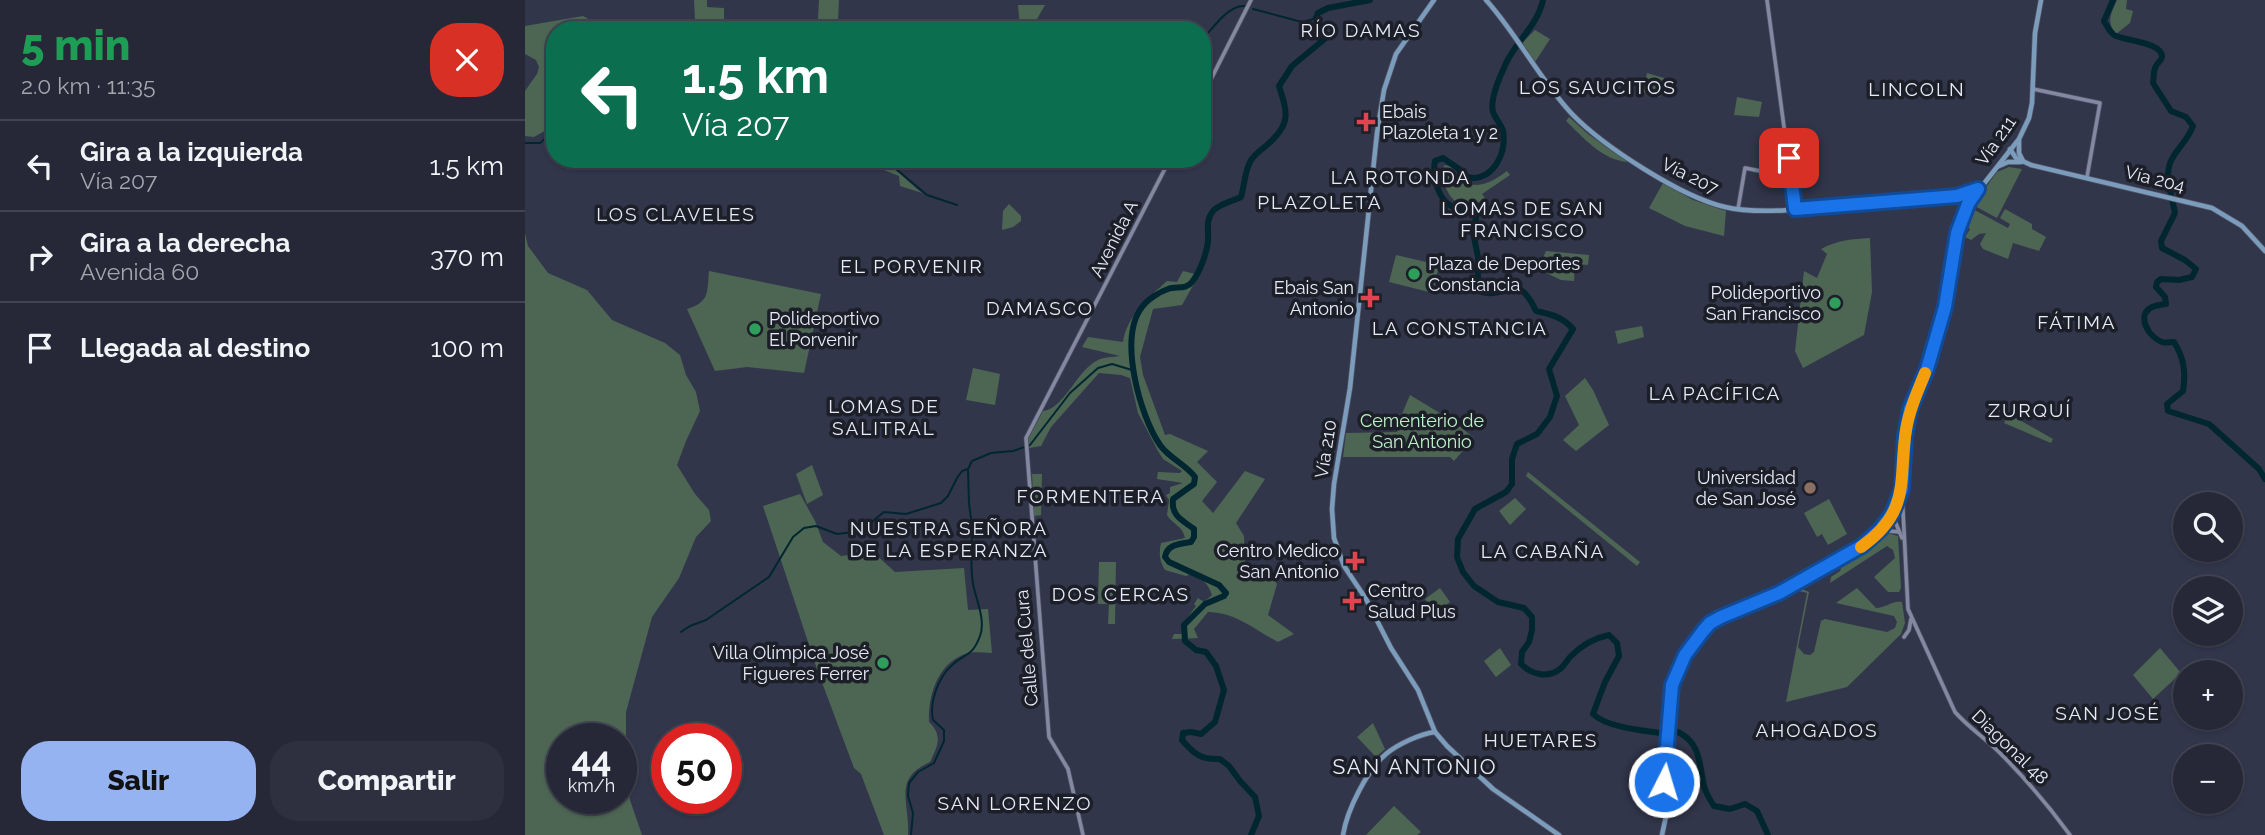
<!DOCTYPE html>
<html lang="es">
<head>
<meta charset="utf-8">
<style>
  body { margin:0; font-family:Raleway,sans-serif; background:#2e3040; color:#f1f3f6; height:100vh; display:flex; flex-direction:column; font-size:26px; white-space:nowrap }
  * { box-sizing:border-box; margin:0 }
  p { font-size:23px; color:#a4a6ae }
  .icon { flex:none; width:38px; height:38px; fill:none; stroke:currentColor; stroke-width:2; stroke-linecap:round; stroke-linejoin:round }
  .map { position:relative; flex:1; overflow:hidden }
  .drawer { display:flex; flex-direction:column; background:#262838; width:525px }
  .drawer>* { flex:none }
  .banner { position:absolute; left:21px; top:21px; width:665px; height:147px; border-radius:28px; box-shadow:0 2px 5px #0004,0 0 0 2px #424453; background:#0b6e4f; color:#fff; overflow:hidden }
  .tools { position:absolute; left:1648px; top:492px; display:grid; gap:14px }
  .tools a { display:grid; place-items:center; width:70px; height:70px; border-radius:50%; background:#262838; box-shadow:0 2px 5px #0004,0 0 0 2px #424453; font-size:35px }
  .speed { position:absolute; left:21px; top:723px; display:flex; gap:14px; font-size:35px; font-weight:700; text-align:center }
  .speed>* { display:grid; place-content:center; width:91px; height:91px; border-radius:50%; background:#262838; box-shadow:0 2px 5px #0004,0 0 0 2px #424453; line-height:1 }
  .speed small { font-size:18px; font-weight:400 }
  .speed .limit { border:10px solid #d22; background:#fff; color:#111 }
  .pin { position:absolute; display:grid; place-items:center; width:60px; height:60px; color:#fff; margin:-30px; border-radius:14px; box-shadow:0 4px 10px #0006 }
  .me { position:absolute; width:77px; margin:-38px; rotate:5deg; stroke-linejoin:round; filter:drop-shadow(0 0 5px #0008) }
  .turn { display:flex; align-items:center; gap:24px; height:147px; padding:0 21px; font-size:32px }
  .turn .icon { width:91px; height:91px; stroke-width:2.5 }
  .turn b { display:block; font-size:49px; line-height:60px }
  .round { display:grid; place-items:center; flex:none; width:74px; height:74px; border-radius:28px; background:#2e3040 }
  .overview { display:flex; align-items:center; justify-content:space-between; height:119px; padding:0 21px }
  h1 { font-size:42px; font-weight:800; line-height:52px; color:#1e9e55 }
  .button { display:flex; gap:14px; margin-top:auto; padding:14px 21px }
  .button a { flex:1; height:80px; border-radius:28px; background:#95b2f1; color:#111; font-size:28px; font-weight:800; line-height:80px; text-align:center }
  .button a+a { background:#2e3040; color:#f1f3f6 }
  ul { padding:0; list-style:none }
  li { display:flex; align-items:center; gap:21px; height:91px; padding:0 21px; border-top:2px solid #424453 }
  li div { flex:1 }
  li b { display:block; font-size:26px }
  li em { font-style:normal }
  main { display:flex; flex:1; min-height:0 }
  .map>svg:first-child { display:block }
</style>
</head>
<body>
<main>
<section class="drawer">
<div class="overview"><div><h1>5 min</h1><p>2.0 km · 11:35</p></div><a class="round" style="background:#d93025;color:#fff"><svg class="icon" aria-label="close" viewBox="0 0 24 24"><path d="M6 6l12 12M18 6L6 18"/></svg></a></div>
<ul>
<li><svg class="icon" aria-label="left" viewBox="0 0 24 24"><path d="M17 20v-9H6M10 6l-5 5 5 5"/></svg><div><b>Gira a la izquierda</b><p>Vía 207</p></div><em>1.5 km</em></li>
<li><svg class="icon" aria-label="right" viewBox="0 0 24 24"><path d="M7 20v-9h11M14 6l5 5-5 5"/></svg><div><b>Gira a la derecha</b><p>Avenida 60</p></div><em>370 m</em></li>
<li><svg class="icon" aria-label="arrive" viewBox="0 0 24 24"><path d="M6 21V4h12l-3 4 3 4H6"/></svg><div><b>Llegada al destino</b></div><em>100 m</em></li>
</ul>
<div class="button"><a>Salir</a><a>Compartir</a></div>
</section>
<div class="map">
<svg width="1740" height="835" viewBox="0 0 1740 835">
  <rect width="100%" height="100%" fill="#32364b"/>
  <g fill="#4d6653">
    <path d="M169 0H182V7L199 8V20H170Z"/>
    <path d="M294 0H314L313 20 293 19Z"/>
    <path d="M1592 0H1602L1601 9 1608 11 1605 23 1591 34C1581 21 1586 14 1592 0Z"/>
    <path d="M493 5H520L508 26 495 27Z"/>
    <path d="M58 16 72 24 73 30H30V125L9 137 0 136V91L12 74 14 67 11 60 0 54V26Z"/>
    <path d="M1010 30 1025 39 1010 62 997 43Z"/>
    <path d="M1122 73 1139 78 1135 97 1118 92Z"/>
    <path d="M1212 97 1237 102 1234 117 1209 115Z"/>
    <path d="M1044 117 1063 134 1103 162C1077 160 1059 138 1041 121Z"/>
    <path d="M331 159C367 159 372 173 397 193L375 186 374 176Z"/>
    <path d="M920 165C930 167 929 172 936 179 951 192 969 181 982 171L985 175 957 194 960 198 955 202 935 204C922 198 920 184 915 171Z"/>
    <path d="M1484 167 1497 169 1472 218 1448 205 1472 172Z"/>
    <path d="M1138 183 1168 200 1201 211 1199 236 1160 226 1124 208Z"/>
    <path d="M484 204 496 216V221L488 227 477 230 478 211Z"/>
    <path d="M1444 207 1483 228 1485 224 1475 218 1480 209 1507 224V229L1521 237 1514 251 1488 243 1483 259 1458 249 1455 244 1461 233 1454 234 1446 240 1440 237 1445 229 1439 224 1435 232Z"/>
    <path d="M0 233 3 246 23 273 62 290 87 320 140 343 155 355 161 375 171 392 175 411 161 441 152 465 170 494 184 510 186 521 171 537 154 578 127 617 101 712V749L96 750V738H37V798H96V767L102 773 105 800 117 835H0Z"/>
    <path d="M1345 238 1347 292 1339 335 1278 368 1270 351 1279 271 1292 278 1302 254 1296 249C1312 240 1328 239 1345 238Z"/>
    <path d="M1021 251 1064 255 1063 265 1050 264 1049 281 1036 280 1013 269Z"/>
    <path d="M871 255 914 265 908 293 864 282Z"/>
    <path d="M184 271 296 294 279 373 222 367 190 371 162 309C185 302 182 292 184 271Z"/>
    <path d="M658 271 674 275 657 305 628 309 615 357 618 375 640 435 645 434 683 451 672 462 692 482 677 501 688 513 720 471 740 479 711 523 719 536 720 570 746 575 752 584 743 615 769 634 753 642C730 630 710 612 683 612L669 629 673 638 647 639 649 634H657V625L671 606 669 604 673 598 679 602 687 595C683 583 677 578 666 574L661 576 640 570C634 561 634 553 636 543L660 538C658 526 647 524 642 515L644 500 641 495 645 493V487L658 483 632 479 633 472 655 473 657 471 638 459 633 451 613 413 605 378 596 375 574 373 526 427 516 446 504 448 502 441 518 411C539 409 551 371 573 360 579 357 588 357 595 356L557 347 563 337 598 342C602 316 623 298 642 281L652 282Z"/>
    <path d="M1117 326 1119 337 1093 344 1090 331Z"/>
    <path d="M448 368 475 374 470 405 441 400Z"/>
    <path d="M1060 378 1068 390 1084 425 1051 451 1038 440 1054 425 1040 396Z"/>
    <path d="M885 395 928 421 949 438 929 461 925 457H818L821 433 872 432 873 415 877 414Z"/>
    <path d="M1484 414 1528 439 1526 443 1479 423Z"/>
    <path d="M287 465 298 495 282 504 271 474Z"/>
    <path d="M1003 472 1115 562 1112 566 1001 476Z"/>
    <path d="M507 474H517L516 515 509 516Z"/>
    <path d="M275 494 290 521 298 542 316 556 348 552 370 572 439 568 443 610 463 609 467 653C458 653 447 651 440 654 412 664 403 696 404 722 418 736 413 745 405 762 367 779 385 802 383 835H359L336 774 329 768 292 669 238 506Z"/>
    <path d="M990 498 1001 509 985 525 974 511Z"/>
    <path d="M1304 499 1322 534 1303 545 1297 534 1292 537 1279 513Z"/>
    <path d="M1363 533 1373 536 1376 588 1374 592H1363L1349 577 1370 558 1368 550 1362 546 1305 583 1306 577 1315 571 1319 560 1337 552Z"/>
    <path d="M574 562H591L590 624H583L584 604H573Z"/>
    <path d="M1275 584 1277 589 1284 592 1273 647 1279 654 1285 655 1289 652 1296 621 1300 619 1362 632 1370 628 1372 622 1369 616 1311 603 1332 588 1351 608C1361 608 1367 600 1377 602L1380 623 1376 634 1322 687 1261 702 1282 593 1266 589Z"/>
    <path d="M915 588 925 602 910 613 900 599Z"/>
    <path d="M975 648 986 665 971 677 959 661Z"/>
    <path d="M1635 648 1656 673 1628 699 1608 675Z"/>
    <path d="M848 723 860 749 851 757 832 737Z"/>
    <path d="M869 806 896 832 892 835H841Z"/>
  </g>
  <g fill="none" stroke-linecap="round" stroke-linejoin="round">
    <g stroke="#002731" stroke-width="2">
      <path d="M728 9 773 21 779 22 791 18"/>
      <path d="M677 40C688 28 704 4 720 6"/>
      <path d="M0 143H15L30 130"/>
      <path d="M351 159 371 169 402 195 432 205"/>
      <path d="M443 470 444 503 447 526"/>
      <path d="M156 632 165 626 181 620 244 577 268 537 279 528 291 526 312 534 328 532 339 528 359 512 381 514 416 503 423 496 432 478 437 471 443 469 447 461 466 453 488 451 505 445 545 393 573 368 587 364 607 370"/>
      <path d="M386 835 388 813 383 796 384 783 393 772 409 763 419 741V730L408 720C404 703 413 678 426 666 439 653 447 658 455 636 461 620 451 600 448 584 445 567 447 547 447 530"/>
    </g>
    <g stroke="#002731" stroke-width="6">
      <path d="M1018 0C1012 28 987 44 978 70 973 81 965 100 968 112 970 118 976 124 978 131 983 156 963 188 936 175L934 169 918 158 910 161C907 177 914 206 933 208 939 208 944 206 950 206L953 209 948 232 953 257V291C982 302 990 267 1011 311 1025 314 1038 317 1048 329L1024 369 1032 396 1025 417 1012 434 992 444 987 459V484L981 492 950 509 933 539 932 557 938 572 949 586 973 602 999 608 1007 617V630L1004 642 997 652 996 664C1006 674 1022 679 1035 669 1039 666 1042 660 1046 656 1056 646 1069 638 1084 635L1092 643 1094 656 1080 682 1068 714C1082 728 1122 731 1142 734"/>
      <path d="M1588 0 1579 21C1582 26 1584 31 1589 35 1599 41 1638 42 1637 57 1636 61 1633 62 1631 66 1628 71 1629 77 1628 83L1646 111 1661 117 1668 126C1659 150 1638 155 1644 185"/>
      <path d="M1645 190 1650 213 1636 241 1637 248 1660 260 1671 269 1667 277 1654 280 1636 279 1632 282 1631 287 1640 297 1641 304C1636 305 1629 305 1624 309 1612 318 1625 338 1637 342 1640 343 1645 342 1649 342 1659 358 1661 372 1658 391L1642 404 1643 411 1684 424 1734 469 1740 479"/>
      <path d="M1145 734 1153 732C1176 743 1174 764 1179 786 1181 793 1185 800 1189 806L1205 809 1220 804 1232 811 1243 835"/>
      <path d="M726 835 734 816 730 797 715 781 704 766 695 759C676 760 669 754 657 740L658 733 666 732 676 734 690 722 699 690 691 666 681 652 671 650 660 641 659 625 680 604 699 596 701 593 694 585 644 562 640 557C642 544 655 544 666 542L669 537V529C657 520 646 516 648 499L669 484 670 477C660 464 644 458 635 445 615 416 593 338 617 307 622 300 634 292 643 289 651 286 661 290 667 282 675 272 681 255 683 242 684 231 680 221 688 211 694 204 708 201 716 197 720 184 719 172 726 160 730 154 737 149 742 145 766 124 763 114 754 86L767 66 802 37 791 18 793 13 803 8 845 0"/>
    </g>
    <g stroke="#4f5265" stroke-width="5">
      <g id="tertiary">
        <path d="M1242 0 1270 209"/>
        <path d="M1508 89 1575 103 1562 177"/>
        <path d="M677 97 726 0"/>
        <path d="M1213 209 1220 168 1266 177"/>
        <path d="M1377 491 1383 609 1430 712C1443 727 1460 738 1474 752 1500 778 1523 805 1545 835"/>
        <path d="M1367 514 1377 538"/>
        <path d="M1355 530 1374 532"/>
        <path d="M1379 637 1384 630 1386 619"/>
        <path d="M558 835 543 769 524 737 501 438 645 159"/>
      </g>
    </g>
    <g stroke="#4f5265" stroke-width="6">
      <g id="secondary">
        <path d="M909 0 871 54 859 90 852 133 825 388 809 484 807 509 809 538 819 566 841 599 866 648 893 690 910 732 922 746 968 789 1034 835"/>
        <path d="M961 0C992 34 1014 79 1047 114 1078 146 1156 197 1200 207 1243 217 1308 205 1353 201 1385 198 1417 199 1448 195"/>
        <path d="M1494 140V153L1498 161"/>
        <path d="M1485 149 1491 158 1506 165 1687 208 1717 226 1740 251"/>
        <path d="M1474 166 1483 162H1496"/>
        <path d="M818 835C822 810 842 770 861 754 873 744 895 734 910 732"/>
        <path d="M1137 835 1141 816 1139 782 1148 685 1160 655 1185 623 1206 612 1254 593 1337 546 1355 530 1367 514 1377 489 1380 436 1385 409 1402 369 1420 307 1430 238 1435 221 1443 204 1494 139 1504 118 1507 103 1510 33 1516 0"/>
      </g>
    </g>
    <use href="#tertiary" stroke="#8489a2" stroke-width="3.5"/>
    <use href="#secondary" stroke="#7c9cbc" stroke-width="4.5"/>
  </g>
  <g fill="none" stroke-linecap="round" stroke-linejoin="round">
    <g stroke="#114b97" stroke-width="18">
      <path id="route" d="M1139 782 1147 685 1160 655 1178 631 1185 623 1196 617 1254 593 1337 546 1355 530 1367 514 1377 489 1380 436 1385 409 1402 369 1420 307 1432 233 1443 204 1453 189 1432 196 1270 209 1264 158"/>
    </g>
    <use href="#route" stroke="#1a73e8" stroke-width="12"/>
    <path stroke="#f59e0b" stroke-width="12" d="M1336 547C1387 511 1373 480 1381 430 1384 409 1393 391 1400 373"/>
  </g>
  <g fill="#e0444e" stroke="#1d1f28" stroke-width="2.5">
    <path d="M837.5 111.5h7v7h7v7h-7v7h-7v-7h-7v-7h7z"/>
    <path d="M841.5 287.5h7v7h7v7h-7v7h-7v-7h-7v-7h7z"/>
    <path d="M826.5 550.5h7v7h7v7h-7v7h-7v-7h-7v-7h7z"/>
    <path d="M823.5 590.5h7v7h7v7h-7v7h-7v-7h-7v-7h7z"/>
  </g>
  <g fill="#2e9e5b" stroke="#1d1f28" stroke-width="2.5">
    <circle cx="889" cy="274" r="7"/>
    <circle cx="1310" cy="303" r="7"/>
    <circle cx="230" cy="329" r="7"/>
    <circle cx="358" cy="663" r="7"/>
  </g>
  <circle fill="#8d6e63" stroke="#1d1f28" stroke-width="2.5" cx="1285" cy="488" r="7"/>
  <g text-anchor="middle" stroke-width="7" stroke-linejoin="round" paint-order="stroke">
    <g font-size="18" fill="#e7eaf8" stroke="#1d1f28" text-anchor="end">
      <text x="857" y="118" text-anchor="start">Ebais<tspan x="857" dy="21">Plazoleta 1 y 2</tspan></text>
      <text x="903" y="270" text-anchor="start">Plaza de Deportes<tspan x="903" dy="21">Constancia</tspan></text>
      <text x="829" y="294">Ebais San<tspan x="829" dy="21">Antonio</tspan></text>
      <text x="1296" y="299">Polideportivo<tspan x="1296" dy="21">San Francisco</tspan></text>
      <text x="244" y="325" text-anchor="start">Polideportivo<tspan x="244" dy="21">El Porvenir</tspan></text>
      <text x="1271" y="484">Universidad<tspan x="1271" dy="21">de San José</tspan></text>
      <text x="814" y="557">Centro Medico<tspan x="814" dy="21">San Antonio</tspan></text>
      <text x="843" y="597" text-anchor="start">Centro<tspan x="843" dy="21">Salud Plus</tspan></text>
      <text x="344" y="659">Villa Olímpica José<tspan x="344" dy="21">Figueres Ferrer</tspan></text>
    </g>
    <g font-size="18" fill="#e7eaf8" stroke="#1d1f28">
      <text transform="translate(1471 141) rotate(-55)" y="6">Vía 211</text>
      <text transform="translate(1165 176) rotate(26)" y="6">Vía 207</text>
      <text transform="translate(1630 179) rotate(14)" y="6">Vía 204</text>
      <text transform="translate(589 239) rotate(-63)" y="6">Avenida A</text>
      <text transform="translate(801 449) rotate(-81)" y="6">Vía 210</text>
      <text transform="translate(502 648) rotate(-95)" y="6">Calle del Cura</text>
      <text transform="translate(1485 747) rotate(44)" y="6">Diagonal 48</text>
    </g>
    <g font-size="18" fill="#bcf1c7" stroke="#1d1f28">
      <text x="897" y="427">Cementerio de<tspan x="897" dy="21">San Antonio</tspan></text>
    </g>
    <g font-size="19" letter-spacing="2" fill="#e7eaf8" stroke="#1d1f28">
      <text x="836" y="37">RÍO DAMAS</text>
      <text x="1073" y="94">LOS SAUCITOS</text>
      <text x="1392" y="96">LINCOLN</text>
      <text x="876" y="184">LA ROTONDA</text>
      <text x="795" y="209">PLAZOLETA</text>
      <text x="998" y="215">LOMAS DE SAN<tspan x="998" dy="22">FRANCISCO</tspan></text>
      <text x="151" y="221">LOS CLAVELES</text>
      <text x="387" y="273">EL PORVENIR</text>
      <text x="515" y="315">DAMASCO</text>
      <text x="1552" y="329">FÁTIMA</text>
      <text x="935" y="335">LA CONSTANCIA</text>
      <text x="1190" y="400">LA PACÍFICA</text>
      <text x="359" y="413">LOMAS DE<tspan x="359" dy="22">SALITRAL</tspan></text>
      <text x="1505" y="417">ZURQUÍ</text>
      <text x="566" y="503">FORMENTERA</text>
      <text x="424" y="535">NUESTRA SEÑORA<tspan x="424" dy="22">DE LA ESPERANZA</tspan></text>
      <text x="1018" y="558">LA CABAÑA</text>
      <text x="596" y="601">DOS CERCAS</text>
      <text x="1583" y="720">SAN JOSÉ</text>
      <text x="1292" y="737">AHOGADOS</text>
      <text x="1016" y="747">HUETARES</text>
      <text x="490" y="810">SAN LORENZO</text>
    </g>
    <g font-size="21" letter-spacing="2" fill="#e7eaf8" stroke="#1d1f28">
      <text x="890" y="774">SAN ANTONIO</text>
    </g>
  </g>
</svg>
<div class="tools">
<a><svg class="icon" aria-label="search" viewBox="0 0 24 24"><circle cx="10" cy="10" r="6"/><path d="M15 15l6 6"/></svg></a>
<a><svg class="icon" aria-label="layers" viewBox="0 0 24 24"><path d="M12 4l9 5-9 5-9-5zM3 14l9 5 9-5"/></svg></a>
<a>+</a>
<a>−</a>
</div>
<div class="speed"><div>44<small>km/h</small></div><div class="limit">50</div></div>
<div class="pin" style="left:1264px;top:158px;background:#d93025"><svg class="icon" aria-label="arrive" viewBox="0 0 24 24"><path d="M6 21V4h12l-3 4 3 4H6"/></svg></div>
<svg class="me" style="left:1139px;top:782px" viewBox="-20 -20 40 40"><circle r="17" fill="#1a73e8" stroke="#fff" stroke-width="3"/><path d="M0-11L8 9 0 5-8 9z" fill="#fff"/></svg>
<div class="banner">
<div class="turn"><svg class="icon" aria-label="left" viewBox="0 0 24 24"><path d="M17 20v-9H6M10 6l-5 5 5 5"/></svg><div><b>1.5 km</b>Vía 207</div></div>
</div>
</div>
</main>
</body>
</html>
